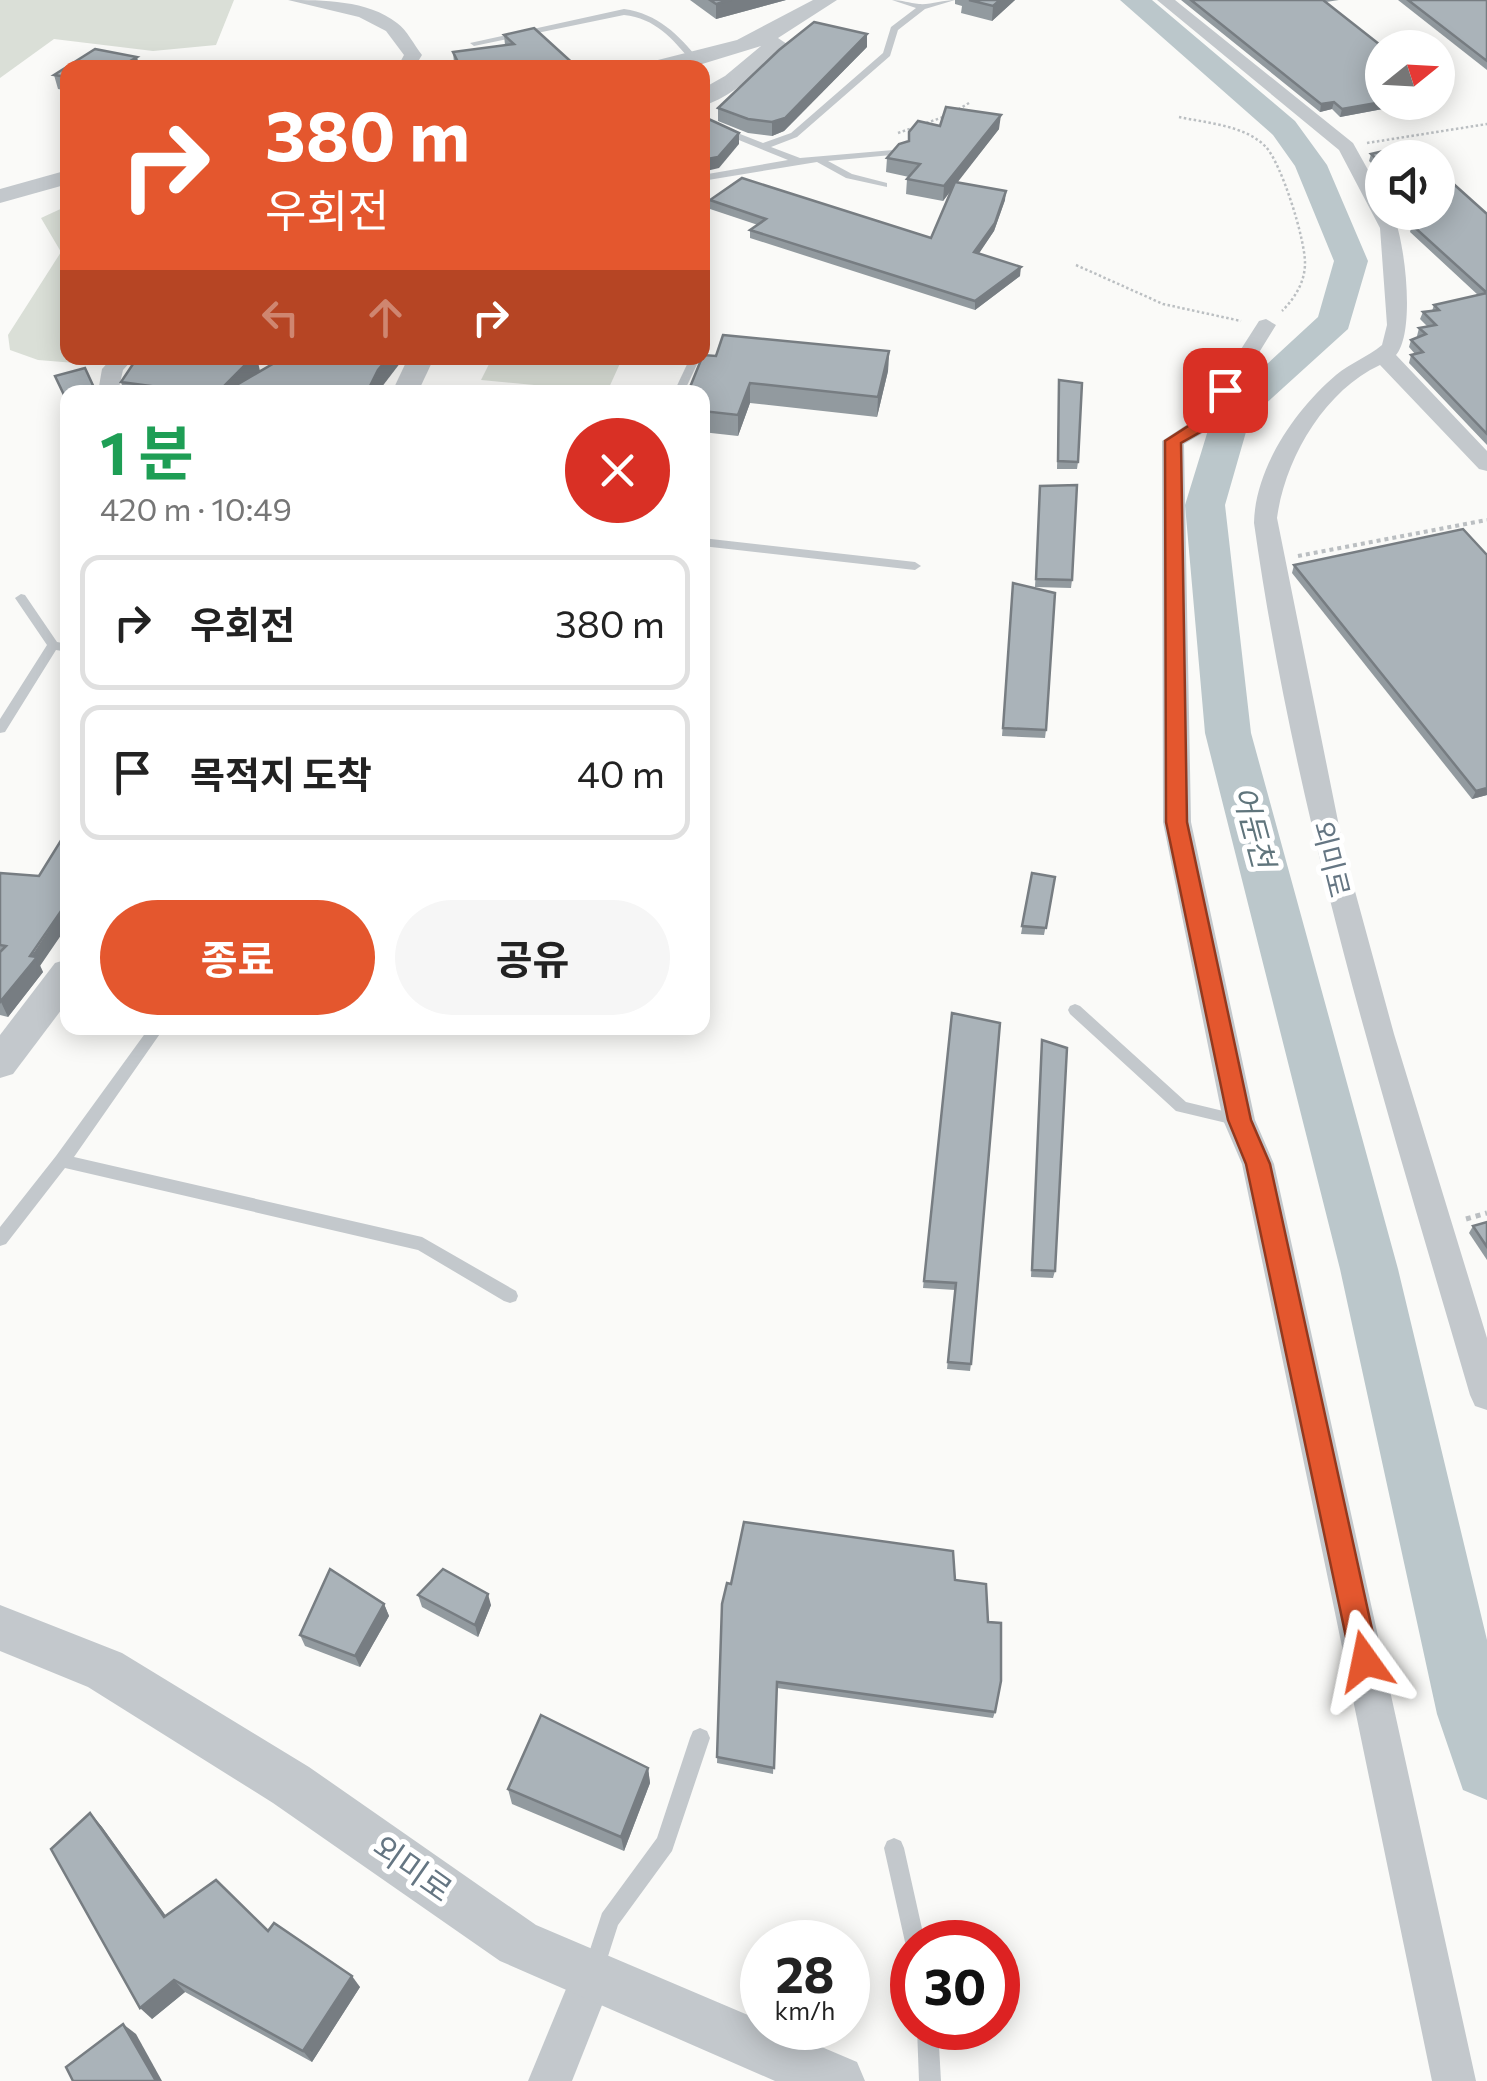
<!DOCTYPE html>
<html lang="ko">
<head>
<meta charset="utf-8">
<style>
  body { margin:0; font-family:Commissioner,"Noto Sans KR",sans-serif; background:#f6f6f6; color:#222; height:100vh; display:flex; flex-direction:column; font-size:38px; white-space:nowrap }
  * { box-sizing:border-box; margin:0 }
  p { font-size:32px; color:#767676 }
  .icon { flex:none; width:55px; height:55px; fill:none; stroke:currentColor; stroke-width:2; stroke-linecap:round; stroke-linejoin:round }
  .map { position:relative; flex:1; overflow:hidden }
  .details { position:absolute; left:60px; top:385px; width:650px; height:650px; display:flex; flex-direction:column; background:#fff; border-radius:20px; box-shadow:0 5px 25px #0003 }
  .details>* { flex:none }
  .banner { position:absolute; left:60px; top:60px; width:650px; height:305px; border-radius:20px; box-shadow:0 5px 25px #0003; background:#e4572e; color:#fff; overflow:hidden }
  .needle { width:65px; rotate:72deg }
  .controls { position:absolute; left:1365px; top:30px; display:grid; gap:20px }
  .controls a { display:grid; place-items:center; width:90px; height:90px; border-radius:50%; background:#fff; box-shadow:0 5px 25px #0003; font-size:50px }
  .speed { position:absolute; left:740px; top:1920px; display:flex; gap:20px; font-size:50px; font-weight:700; text-align:center }
  .speed>* { display:grid; place-content:center; width:130px; height:130px; border-radius:50%; background:#fff; box-shadow:0 5px 25px #0003; line-height:1 }
  .speed small { font-size:25px; font-weight:400 }
  .speed .limit { border:15px solid #d22; background:#fff; color:#111 }
  .pin { position:absolute; display:grid; place-items:center; width:85px; height:85px; color:#fff; margin:-42px; border-radius:20px; box-shadow:0 5px 15px #0006 }
  .me { position:absolute; width:110px; margin:-55px; rotate:348deg; stroke-linejoin:round; filter:drop-shadow(0 0 8px #0008) }
  .turn { display:flex; align-items:center; gap:35px; height:210px; padding:0 40px; font-size:45px }
  .turn .icon { width:130px; height:130px; stroke-width:2.5 }
  .turn b { display:block; font-size:70px; line-height:85px }
  .lanes { display:flex; align-items:center; height:95px; padding:0 40px; background:#0003; justify-content:center; gap:50px; direction:ltr }
  .lanes .off { opacity:.35 }
  .round { display:grid; place-items:center; flex:none; width:105px; height:105px; border-radius:52px; background:#f6f6f6 }
  .headline { display:flex; align-items:center; justify-content:space-between; height:170px; padding:0 40px }
  h1 { font-size:60px; font-weight:700; line-height:75px; color:#1e9e55 }
  .button { display:flex; gap:20px; margin-top:auto; padding:20px 40px }
  .button a { flex:1; height:115px; border-radius:60px; background:#e4572e; color:#fff; font-size:40px; font-weight:700; line-height:115px; text-align:center }
  .button a+a { background:#f6f6f6; color:#222 }
  ul { padding:0; list-style:none }
  li { display:flex; align-items:center; gap:30px; height:135px; margin:0 20px 15px; padding:0 20px; border:5px solid #e0e0e0; border-radius:20px }
  li div { flex:1 }
  li b { display:block; font-size:38px }
  li em { font-style:normal }
  .map>svg:first-child { display:block }
</style>
</head>
<body>
<div class="map">
<svg width="1487" height="2081" viewBox="0 0 1487 2081">
  <rect width="100%" height="100%" fill="#fafaf8"/>
  <g fill="#dadfd7">
    <path d="M0 0H234L216 45 153 51 54 39 0 78Z"/>
    <path d="M67 206 68 358H104L100 365 38 360 10 350 8 335 61 252 41 218Z"/>
    <path d="M492 358H606L622 359 607 392 481 380Z"/>
  </g>
  <g fill="none" stroke-linecap="round" stroke-linejoin="round">
    <path fill="#bbc7cb" fill-rule="evenodd" d="M1120 0H1152L1295 121 1327 165 1368 261 1348 329 1250 418 1225 505 1251 733 1398 1269 1487 1640V1800L1463 1790 1437 1714 1340 1269 1205 733 1185 505 1213 414 1318 317 1334 261 1295 166 1273 135Z"/>
    <g stroke="#bbbfc2" stroke-width="2.5" stroke-dasharray="2.5 2.5" stroke-linecap="butt">
      <path d="M1179 117C1206 123 1245 125 1266 147 1282 165 1305 239 1305 263 1305 282 1295 298 1282 311"/>
      <path d="M898 133 949 115 969 103"/>
      <path d="M1367 143 1487 124"/>
      <path d="M1076 265 1163 304 1241 321"/>
    </g>
    <path stroke="#bbbfc2" stroke-width="4" stroke-dasharray="4 4" stroke-linecap="butt" d="M1298 556 1487 520"/>
    <path stroke="#bbbfc2" stroke-width="5" stroke-dasharray="5 5" stroke-linecap="butt" d="M1466 1219 1487 1213"/>
    <g fill="#c3c8cc" fill-rule="evenodd">
      <path d="M892 0C902 0 909 3 919 4 930 5 943 0 955 0L925 9 898 30 890 56 797 137 771 147 800 158 905 149V153L902 154 828 161 852 174 887 183V187L846 178 817 162 702 181V175L788 160 702 125V119L763 143 791 133 883 53 891 27 916 8Z"/>
      <path d="M624 9C658 14 678 34 699 60L692 62C673 39 655 18 624 15L474 46 470 43Z"/>
      <path d="M690 358H700L684 392H674Z"/>
      <path d="M702 538 915 562 921 566 915 570 702 546Z"/>
      <path d="M21 594 25 595 57 642 68 644V652L56 650 5 732 0 733V719L47 645 15 598Z"/>
      <path d="M1075 1004 1080 1006 1186 1102 1244 1116 1247 1120 1244 1124 1239 1126 1176 1111 1070 1014 1068 1010 1070 1006Z"/>
      <path d="M149 1028H164L74 1157 422 1237 516 1291 518 1296 516 1301 510 1303 504 1301 418 1250 65 1168 6 1244 0 1246V1227L56 1156Z"/>
      <path d="M700 1728 707 1731 710 1738 672 1851 618 1925 602 1975 595 1979 588 1975 584 1968 602 1913 657 1838 690 1738 693 1731Z"/>
      <path d="M894 1838 901 1841 904 1848 925 1942H912V1951L908 1949 905 1942 884 1848 887 1841Z"/>
      <path d="M917 2028H938L941 2081H919Z"/>
    </g>
    <g fill="#c3c8cc" fill-rule="evenodd">
      <path d="M288 0C322 0 368 0 397 23 407 30 414 45 422 55L414 68H397L404 55 386 31 359 17Z"/>
      <path d="M1157 0H1175L1353 143 1382 195V212H1392C1405 238 1416 332 1396 355L1487 451V471L1479 469 1380 365C1324 391 1285 459 1277 518L1344 851 1394 1034 1487 1338V1410L1475 1406 1470 1395C1386 1107 1296 821 1254 523 1255 468 1295 410 1336 375 1350 363 1368 357 1382 345L1387 325 1380 228 1339 150Z"/>
      <path d="M1266 319 1276 325 1213 427 1184 444 1191 822 1255 1120 1274 1164 1476 2081H1432L1242 1164 1223 1120 1163 822 1162 441 1197 418 1259 321Z"/>
      <path d="M112 358H134L123 370 118 392H98L102 369Z"/>
      <path d="M593 1954 608 1960 614 1975 572 2081H528L578 1960Z"/>
    </g>
    <g fill="#c3c8cc" fill-rule="evenodd">
      <path d="M813 0H837L778 38 787 44 784 49C759 69 734 97 702 106V89L725 76 761 46 689 68H643L646 63 737 40Z"/>
      <path d="M68 170V184L0 203V189Z"/>
      <path d="M408 358H434L418 392H392Z"/>
      <path d="M68 959V1001L13 1074 0 1078V1035L55 963Z"/>
      <path d="M0 1605 122 1653 309 1767 536 1925 762 2021V2028H777L857 2062 865 2081H775L500 1961 273 1803 88 1687 0 1651Z"/>
    </g>
  </g>
  <g fill="#929a9f">
    <path d="M690 0H786L716 19Z"/>
    <path d="M955 0H1015L992 21 961 13 962 6 955 4Z"/>
    <path d="M1181 0H1339L1326 2 1382 102H1420L1340 117 1332 109 1320 112Z"/>
    <path d="M1398 0H1487V70Z"/>
    <path d="M504 35 578 68H457L454 63 453 52 505 45Z"/>
    <path d="M867 47 784 131 772 136 748 133 718 121V108Z"/>
    <path d="M95 49 137 57 139 68H68V91L58 89 54 75Z"/>
    <path d="M940 126 999 129 957 182 1005 200 994 231 978 254 1020 276 975 310 750 238V230L758 225 710 209V200L931 238 952 188 943 201 906 194 907 179 909 177 886 172 887 158 908 141 909 132Z"/>
    <path d="M1371 154 1382 158V173L1369 161Z"/>
    <path d="M1407 212 1487 214V445L1409 363 1411 355 1415 354 1409 347 1411 340 1418 337 1417 336 1419 328 1427 326 1420 319 1423 312 1432 311 1434 305 1478 295 1410 232 1412 225 1420 224Z"/>
    <path d="M889 351 888 371 877 417 750 403 738 436 702 432V392L716 356Z"/>
    <path d="M260 371 381 387 378 392H124L121 382Z"/>
    <path d="M1059 380 1078 462 1077 469H1057Z"/>
    <path d="M1040 486 1072 580 1071 588 1035 587Z"/>
    <path d="M1487 555V795L1472 799 1292 573 1294 565Z"/>
    <path d="M1013 583 1046 730 1045 738 1002 736Z"/>
    <path d="M0 873 43 972 8 1017 0 1015Z"/>
    <path d="M1032 873 1055 877 1044 935 1021 934Z"/>
    <path d="M952 1013 971 1364 970 1371 947 1369 955 1290 923 1288Z"/>
    <path d="M1042 1040 1055 1271 1053 1278 1031 1277Z"/>
    <path d="M1487 1222V1260L1469 1233 1473 1226Z"/>
    <path d="M955 1580 995 1712 993 1718 777 1688 773 1774 717 1763 722 1604Z"/>
    <path d="M418 1595 491 1605 478 1637 422 1607Z"/>
    <path d="M384 1604 389 1616 360 1667 305 1646 300 1635Z"/>
    <path d="M648 1768 650 1783 624 1851 512 1804 508 1789Z"/>
    <path d="M90 1813 102 1827 166 1916 268 1931 360 1987 312 2062 185 1992 152 2019Z"/>
  </g>
  <g fill="#777d82">
    <path d="M731 0H786L716 19V4Z"/>
    <path d="M1000 0H1015L992 21 993 6Z"/>
    <path d="M867 34V47L784 131 772 136V122Z"/>
    <path d="M137 57 139 68H118Z"/>
    <path d="M1334 102 1332 109 1320 112 1321 104Z"/>
    <path d="M1382 102H1420L1340 117 1342 109Z"/>
    <path d="M1001 115 999 129 943 201 944 186Z"/>
    <path d="M739 133V144L719 168 702 172V160Z"/>
    <path d="M1006 191 1005 200 994 231 974 261V252Z"/>
    <path d="M1021 267 1020 276 975 310V301Z"/>
    <path d="M889 351 888 371 877 417 878 397Z"/>
    <path d="M252 358H257L260 371 224 392 223 387Z"/>
    <path d="M388 358H404L378 392H367L378 370Z"/>
    <path d="M750 383V403L738 436V415Z"/>
    <path d="M1487 788V795L1472 799 1476 791Z"/>
    <path d="M68 901V925L40 966 43 972 8 1017 1 1002Z"/>
    <path d="M488 1594 491 1605 478 1637 475 1625Z"/>
    <path d="M384 1604 389 1616 360 1667 355 1656Z"/>
    <path d="M648 1768 650 1783 624 1851 621 1837Z"/>
    <path d="M90 1813 102 1827 176 1930 164 1917Z"/>
    <path d="M352 1976 360 1987 312 2062 303 2051Z"/>
    <path d="M174 1980 185 1992 152 2019 140 2008Z"/>
    <path d="M123 2024 136 2034 162 2081H156Z"/>
  </g>
  <g fill="#aab3b9" stroke="#777d82" stroke-width="2.5">
    <path d="M710 0H731L716 4Z"/>
    <path d="M969 0H1000L993 6Z"/>
    <path d="M1191 0H1323L1384 48H1382V102L1342 109 1334 102 1321 104Z"/>
    <path d="M1408 0H1487V61Z"/>
    <path d="M814 22 867 34 785 118 772 122 748 119 718 108 779 50Z"/>
    <path d="M534 28 578 68H461L453 52 514 44 504 35Z"/>
    <path d="M95 49 137 57 118 68H68V77L54 75Z"/>
    <path d="M946 107 1001 115 944 186 907 179 920 164 887 158 899 144 909 141V132L918 121 940 126Z"/>
    <path d="M702 116 739 133 718 157 702 160Z"/>
    <path d="M1409 145 1423 158H1382V164L1371 154Z"/>
    <path d="M1438 170 1487 214V434L1411 355 1423 352 1411 340 1426 334 1419 328 1436 325 1423 312 1439 310 1434 305 1487 293 1412 225 1429 223 1418 212H1438Z"/>
    <path d="M742 178 931 238 955 182 1006 191 995 223 974 252 1021 267 975 301 750 230 766 219 710 200Z"/>
    <path d="M723 335 889 351 878 397 750 383 738 415 702 411V392H688L703 355 716 356Z"/>
    <path d="M137 358H252L223 387 226 391 283 358H388L378 370 367 392H195L121 382Z"/>
    <path d="M85 368 96 392H68V397H65L55 376Z"/>
    <path d="M1059 380 1082 383 1078 462 1058 461Z"/>
    <path d="M1077 485 1072 580 1036 579 1040 486Z"/>
    <path d="M1463 529 1487 555V788L1476 791 1294 565Z"/>
    <path d="M1013 583 1055 593 1046 730 1003 728Z"/>
    <path d="M65 834H68V901L30 956 37 957 0 1002V952L6 946 0 945V873L39 876Z"/>
    <path d="M1032 873 1055 877 1046 928 1022 926Z"/>
    <path d="M952 1013 1000 1023 971 1364 948 1362 956 1283 924 1281Z"/>
    <path d="M1042 1040 1067 1048 1055 1271 1032 1270Z"/>
    <path d="M1487 1222V1247L1473 1226Z"/>
    <path d="M744 1522 953 1551 955 1580 986 1584 988 1622 1001 1623V1681L995 1712 777 1682 774 1768 717 1757 722 1604 727 1583 731 1584Z"/>
    <path d="M330 1569 384 1604 355 1656 300 1635Z"/>
    <path d="M443 1569 488 1594 475 1625 418 1595Z"/>
    <path d="M541 1715 648 1768 621 1837 508 1789Z"/>
    <path d="M90 1813 164 1917 216 1880 268 1931 274 1923 352 1976 303 2051 174 1980 140 2008 51 1849Z"/>
    <path d="M123 2024 156 2081H73L66 2067Z"/>
  </g>
  <path fill="#e4572e" stroke="#94391e" stroke-width="2.5" d="M1225 385 1233 390 1211 426 1181 443 1187 822 1251 1120 1270 1164 1379 1661 1375 1671 1365 1675 1355 1671 1351 1661 1246 1164 1228 1120 1166 822 1165 441 1199 419 1219 386Z"/>
  <g text-anchor="middle" stroke-width="10" stroke-linejoin="round" paint-order="stroke">
    <g font-size="28" fill="#657683" stroke="#fff">
      <text transform="translate(1331 859) rotate(76)" y="10">외미로</text>
    </g>
    <g font-size="30" font-style="italic" fill="#60757c" stroke="#fff">
      <text transform="translate(1253 827) rotate(75)" y="10">어둔천</text>
    </g>
    <g font-size="32" fill="#657683" stroke="#fff">
      <text transform="translate(412 1869) rotate(35)" y="11">외미로</text>
    </g>
  </g>
</svg>
<div class="controls">
<a><svg class="needle" viewBox="-14 -14 28 28"><path d="M0-13l5 13h-10z" fill="#e53935"/><path d="M0 13l5-13h-10z" fill="#767676"/></svg></a>
<a><svg class="icon" aria-label="sound" viewBox="0 0 24 24"><path d="M4 9h4l5-4v14l-5-4H4zM17 9q2 3 0 6"/></svg></a>
</div>
<div class="speed"><div>28<small>km/h</small></div><div class="limit">30</div></div>
<div class="pin" style="left:1225px;top:390px;background:#d93025"><svg class="icon" aria-label="arrive" viewBox="0 0 24 24"><path d="M6 21V4h12l-3 4 3 4H6"/></svg></div>
<svg class="me" style="left:1365px;top:1661px" viewBox="-20 -20 40 40"><path d="M0-17L14 15 0 8-14 15z" fill="#e4572e" stroke="#fff" stroke-width="4"/></svg>
<div class="banner">
<div class="turn"><svg class="icon" aria-label="right" viewBox="0 0 24 24"><path d="M7 20v-9h11M14 6l5 5-5 5"/></svg><div><b>380 m</b>우회전</div></div>
<div class="lanes"><svg class="icon off" aria-label="left" viewBox="0 0 24 24"><path d="M17 20v-9H6M10 6l-5 5 5 5"/></svg><svg class="icon off" aria-label="ahead" viewBox="0 0 24 24"><path d="M12 20V5M6 11l6-6 6 6"/></svg><svg class="icon" aria-label="right" viewBox="0 0 24 24"><path d="M7 20v-9h11M14 6l5 5-5 5"/></svg></div>
</div>
<section class="details">
<div class="headline"><div><h1>1 분</h1><p>420 m · 10:49</p></div><a class="round" style="background:#d93025;color:#fff"><svg class="icon" aria-label="close" viewBox="0 0 24 24"><path d="M6 6l12 12M18 6L6 18"/></svg></a></div>
<ul>
<li><svg class="icon" aria-label="right" viewBox="0 0 24 24"><path d="M7 20v-9h11M14 6l5 5-5 5"/></svg><div><b>우회전</b></div><em>380 m</em></li>
<li><svg class="icon" aria-label="arrive" viewBox="0 0 24 24"><path d="M6 21V4h12l-3 4 3 4H6"/></svg><div><b>목적지 도착</b></div><em>40 m</em></li>
</ul>
<div class="button"><a>종료</a><a>공유</a></div>
</section>
</div>
</body>
</html>
